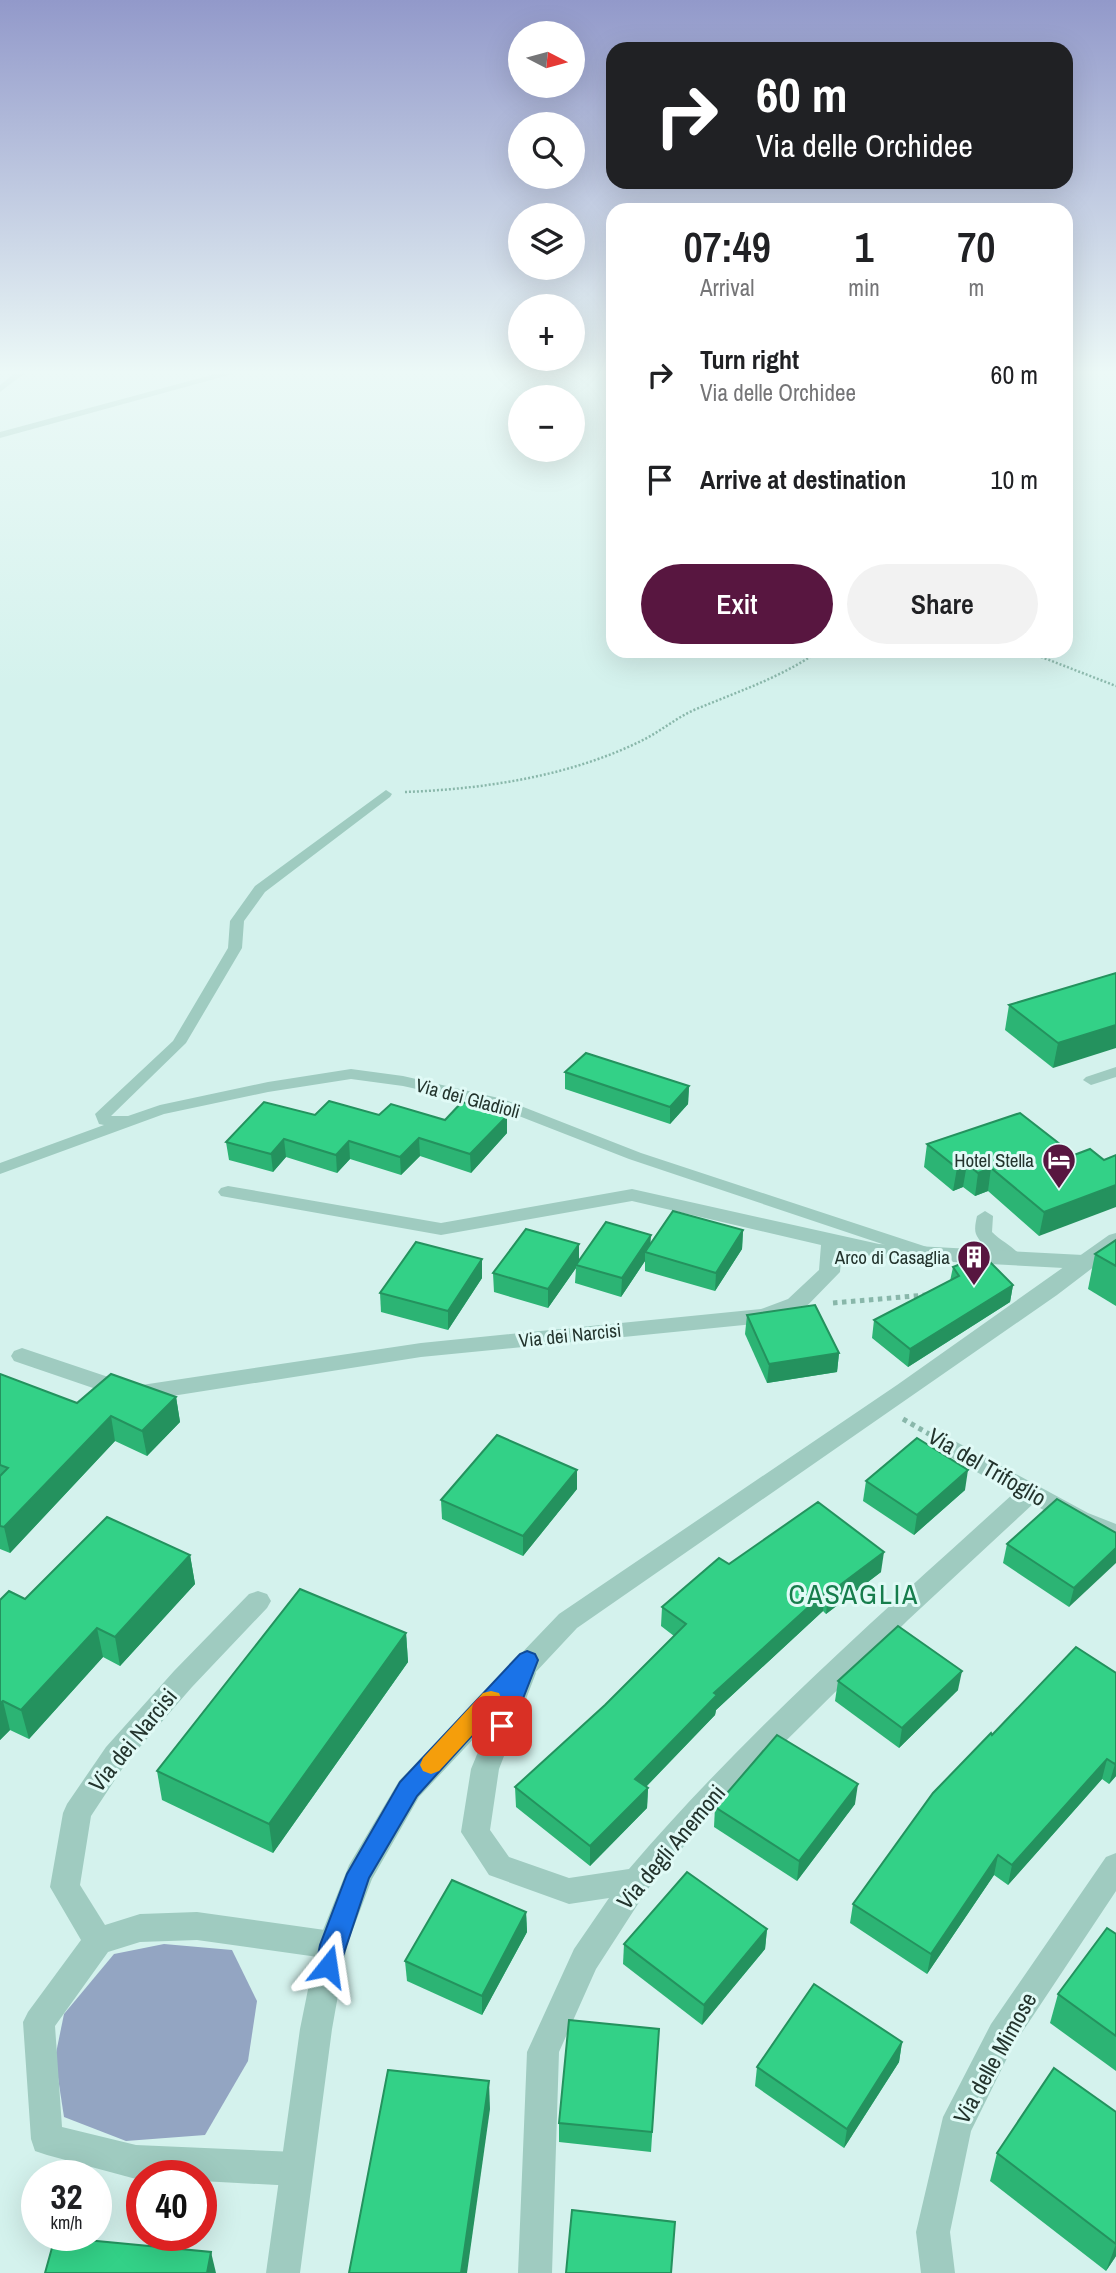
<!DOCTYPE html>
<html lang="en">
<head>
<meta charset="utf-8">
<style>
  body { margin:0; font-family:"Archivo Narrow",sans-serif; background:#f2f2f2; color:#202124; height:100vh; display:flex; flex-direction:column; font-size:26px; white-space:nowrap }
  * { box-sizing:border-box; margin:0 }
  p { font-size:23px; color:#757577 }
  .icon { flex:none; width:38px; height:38px; fill:none; stroke:currentColor; stroke-width:2; stroke-linecap:round; stroke-linejoin:round }
  .map { position:relative; flex:1; overflow:hidden }
  .drawer { position:absolute; left:606px; top:203px; width:467px; height:455px; display:flex; flex-direction:column; background:#fff; border-radius:21px; box-shadow:0 7px 28px #0002 }
  .drawer>* { flex:none }
  .hud { position:absolute; left:606px; top:42px; width:467px; height:147px; border-radius:21px; box-shadow:0 7px 28px #0002; background:#202124; color:#fff; overflow:hidden }
  .needle { width:46px; rotate:96deg }
  .fabs { position:absolute; left:508px; top:21px; display:grid; gap:14px }
  .fabs a { display:grid; place-items:center; width:77px; height:77px; border-radius:50%; background:#fff; box-shadow:0 7px 28px #0002; font-size:35px }
  .speed { position:absolute; left:21px; top:2160px; display:flex; gap:14px; font-size:35px; font-weight:700; text-align:center }
  .speed>* { display:grid; place-content:center; width:91px; height:91px; border-radius:50%; background:#fff; box-shadow:0 7px 28px #0002; line-height:1 }
  .speed small { font-size:18px; font-weight:400 }
  .speed .limit { border:10px solid #d22; background:#fff; color:#111 }
  .pin { position:absolute; display:grid; place-items:center; width:60px; height:60px; color:#fff; margin:-30px; border-radius:14px; box-shadow:0 4px 10px #0006 }
  .me { position:absolute; width:77px; margin:-38px; rotate:15deg; stroke-linejoin:round; filter:drop-shadow(0 0 5px #0008) }
  .turn { display:flex; align-items:center; gap:24px; height:147px; padding:0 35px; font-size:32px }
  .turn .icon { width:91px; height:91px; stroke-width:2.5 }
  .turn b { display:block; font-size:49px; line-height:60px }
  .eta { display:flex; justify-content:space-evenly; align-items:center; height:119px; text-align:center }
  .eta b { font-size:42px; font-weight:600; line-height:49px }
  .primary-button { display:flex; gap:14px; margin-top:auto; padding:14px 35px }
  .primary-button a { flex:1; height:80px; border-radius:42px; background:#581640; color:#fff; font-size:28px; font-weight:600; line-height:80px; text-align:center }
  .primary-button a+a { background:#f2f2f2; color:#202124 }
  ul { padding:0; list-style:none }
  li { display:flex; align-items:center; gap:21px; height:105px; padding:0 35px }
  li div { flex:1 }
  li b { display:block; font-size:26px }
  li em { font-style:normal }
  .map>svg:first-child { display:block }
</style>
</head>
<body>
<div class="map">
<svg width="1116" height="2273" viewBox="0 0 1116 2273">
  <rect width="100%" height="100%" fill="#d4f2ed"/>
  <path fill="#93a5c2" d="M164 1944 232 1950 257 2001 248 2061 205 2135 126 2141 64 2117 55 2058 64 2014 114 1954Z"/>
  <g fill="none" stroke-linecap="round" stroke-linejoin="round">
    <g stroke="#89b7aa" stroke-width="2.5" stroke-dasharray="2 2" stroke-linecap="butt">
      <path d="M1026 651 1116 686"/>
      <path d="M405 792C485 789 571 776 643 740 661 731 676 718 694 710 737 692 780 678 819 651"/>
    </g>
    <g stroke="#89b7aa" stroke-width="5" stroke-dasharray="4.5 4.5" stroke-linecap="butt">
      <path d="M833 1303 926 1295"/>
      <path d="M903 1419 929 1434"/>
    </g>
    <g fill="#9fcbc0" fill-rule="evenodd">
      <path d="M386 790 392 794 390 797 265 892 244 921 242 948 186 1043 111 1116H128L160 1105 268 1082 351 1069 403 1076 503 1099 641 1153 930 1248 933 1252 930 1256H918L629 1159 493 1106 403 1086 351 1079 268 1092 164 1114 0 1174V1163L104 1125 99 1124 95 1114 173 1041 228 948 230 921 255 886Z"/>
      <path d="M1116 1067V1077L1091 1085 1083 1080 1086 1077Z"/>
      <path d="M985 1211 993 1216 992 1232C1001 1241 1014 1247 1022 1257L1019 1261C1005 1264 981 1247 976 1234 974 1229 976 1221 977 1216Z"/>
    </g>
    <g fill="#9fcbc0" fill-rule="evenodd">
      <path d="M19 370H29L0 392V385Z"/>
      <path d="M230 370H247L0 438V432Z"/>
      <path d="M228 1186 441 1223 632 1189 879 1244 1083 1255 1090 1257 1093 1262 1090 1267 1083 1269 879 1258 842 1250 840 1272 804 1309 764 1323 421 1357 134 1402 14 1361 11 1356 14 1351 22 1348 135 1386 421 1343 761 1309 788 1299 819 1270 821 1245 632 1201 441 1235 221 1196 218 1192 221 1188Z"/>
      <path d="M951 1439 1088 1513 1116 1524V1543L1070 1525 1033 1504 908 1620 705 1821 647 1890 596 1969 559 2052 552 2273H518L527 2052 574 1949 609 1898 569 1904 489 1875 461 1832 471 1769 514 1665 523 1662 532 1665 536 1673 499 1769 490 1830 509 1857 569 1878 629 1869C745 1733 882 1613 1014 1493L943 1453 939 1447 943 1441Z"/>
      <path d="M258 1591 267 1594 271 1601 267 1608 192 1687 126 1763 91 1816 80 1885 105 1925 140 1914 197 1912 332 1931 343 1935 347 1945 343 1955 332 1959 197 1940 140 1942 108 1952 55 2026 62 2127 136 2145 296 2152 308 2157 313 2169 308 2181 296 2186 201 2181V2175H142V2179H136L47 2155 35 2151 31 2139 23 2022 28 2012 81 1940 50 1887 63 1813 67 1804 106 1747 174 1671 249 1594Z"/>
      <path d="M1116 1853V1891L1013 2046 971 2131 950 2232 955 2273H921L916 2232 943 2117 991 2024 1106 1857Z"/>
    </g>
    <path fill="#9fcbc0" fill-rule="evenodd" d="M1116 1233V1250L1057 1295 577 1628 419 1797 372 1879 347 1945 332 2029 300 2273H266L300 2029 317 1945 349 1865 399 1781 559 1614 897 1385 1109 1235Z"/>
  </g>
  <g fill="#2cb474">
    <path d="M1116 973 1053 1068 1005 1030 1009 1005Z"/>
    <path d="M565 1072 689 1086 688 1104 670 1124 565 1089Z"/>
    <path d="M315 1115H379L445 1120 507 1116V1133L471 1173 420 1156 401 1175 350 1159 337 1173 286 1157 273 1172 229 1160 226 1142Z"/>
    <path d="M927 1144 1074 1155 1039 1236 988 1191 975 1196 963 1187 953 1191 924 1167Z"/>
    <path d="M743 1230 742 1249 715 1291 645 1271V1261L621 1297 575 1283 576 1268 548 1308 494 1292 493 1273 579 1259 650 1244Z"/>
    <path d="M1116 1240V1306L1088 1289 1095 1254Z"/>
    <path d="M482 1259V1278L448 1330 381 1312 380 1293Z"/>
    <path d="M953 1267 1013 1285 1010 1302 908 1367 872 1338 874 1320 950 1281Z"/>
    <path d="M747 1315 839 1353 837 1372 767 1383 745 1334Z"/>
    <path d="M0 1374 77 1403 176 1397 180 1422 147 1456 115 1441 10 1553 0 1549Z"/>
    <path d="M866 1481 965 1490 914 1535 863 1501Z"/>
    <path d="M577 1489 523 1556 442 1519 441 1500Z"/>
    <path d="M1116 1533 1069 1607 1003 1563 1007 1544Z"/>
    <path d="M190 1555 195 1584 120 1666 103 1657 29 1739 10 1730 0 1740V1600L25 1599Z"/>
    <path d="M729 1564 881 1572 826 1614 823 1611 716 1710 715 1715 646 1787 648 1788 647 1808 590 1866 516 1807 515 1787 605 1705 674 1636 661 1626 662 1607Z"/>
    <path d="M406 1633 408 1662 273 1853 162 1800 157 1771Z"/>
    <path d="M1116 1673V1776L1109 1784 1102 1779 1008 1885 994 1875 927 1974 850 1923 853 1904 992 1735Z"/>
    <path d="M838 1681 958 1690 899 1748 835 1701Z"/>
    <path d="M855 1804 797 1881 714 1827 715 1807Z"/>
    <path d="M526 1912 527 1932 482 2015 407 1981 405 1961Z"/>
    <path d="M767 1929 765 1949 702 2025 623 1964 624 1944Z"/>
    <path d="M1116 1934V2071L1050 2023 1058 1994Z"/>
    <path d="M659 2029 651 2152 559 2142V2123Z"/>
    <path d="M902 2042 899 2062 844 2148 755 2086 757 2067Z"/>
    <path d="M1116 2112V2256L1106 2271 990 2181 997 2153Z"/>
  </g>
  <g fill="#24925e">
    <path d="M1116 1025V1048L1053 1068 1058 1043Z"/>
    <path d="M689 1086 688 1104 670 1124V1107Z"/>
    <path d="M507 1116V1133L471 1173 470 1154Z"/>
    <path d="M419 1138 420 1156 401 1175 400 1157Z"/>
    <path d="M284 1139 286 1157 273 1172 271 1154Z"/>
    <path d="M349 1141 350 1159 337 1173 336 1155Z"/>
    <path d="M967 1164 963 1187 953 1191 957 1168Z"/>
    <path d="M991 1168 988 1191 975 1196 978 1173Z"/>
    <path d="M1116 1185V1207L1039 1236 1044 1212Z"/>
    <path d="M743 1230 742 1249 715 1291 716 1273Z"/>
    <path d="M651 1235 650 1253 645 1252V1261L621 1297 622 1278Z"/>
    <path d="M579 1244V1262L576 1265V1268L548 1308V1289Z"/>
    <path d="M482 1259V1278L448 1330V1311Z"/>
    <path d="M1013 1285 1010 1302 908 1367 910 1349Z"/>
    <path d="M839 1353 837 1372 767 1383 769 1364Z"/>
    <path d="M176 1397 180 1422 147 1456 142 1431Z"/>
    <path d="M111 1416 115 1441 10 1553 4 1527Z"/>
    <path d="M577 1470V1489L523 1556V1536Z"/>
    <path d="M968 1470 965 1490 914 1535 917 1515Z"/>
    <path d="M1116 1548V1563L1069 1607 1074 1588Z"/>
    <path d="M884 1552 881 1572 826 1614 828 1594Z"/>
    <path d="M190 1555 195 1584 120 1666 115 1637Z"/>
    <path d="M825 1592 823 1611 716 1710 715 1715 634 1799 635 1779 714 1693Z"/>
    <path d="M97 1628 103 1657 29 1739 21 1710Z"/>
    <path d="M406 1633 408 1662 273 1853 269 1824Z"/>
    <path d="M962 1671 958 1690 899 1748 902 1728Z"/>
    <path d="M3 1701 10 1730 0 1740V1703Z"/>
    <path d="M1107 1759 1102 1779 1008 1885 1012 1865Z"/>
    <path d="M1116 1762V1776L1109 1784 1115 1764Z"/>
    <path d="M858 1784 855 1804 797 1881 799 1861Z"/>
    <path d="M648 1788 647 1808 590 1866V1846Z"/>
    <path d="M998 1855 994 1875 927 1974 931 1954Z"/>
    <path d="M526 1912 527 1932 482 2015V1996Z"/>
    <path d="M767 1929 765 1949 702 2025 704 2005Z"/>
    <path d="M902 2042 899 2062 844 2148 847 2129Z"/>
    <path d="M489 2081 490 2109 467 2273H461Z"/>
    <path d="M1116 2244V2256L1106 2271Z"/>
    <path d="M211 2252 216 2273H207Z"/>
  </g>
  <g fill="#33d187" stroke="#24925e" stroke-width="2">
    <path d="M1116 973V1025L1058 1043 1009 1005Z"/>
    <path d="M586 1053 689 1086 670 1107 565 1072Z"/>
    <path d="M329 1101 379 1115 391 1104 445 1120 462 1102 507 1116 470 1154 419 1138 400 1157 349 1141 336 1155 284 1139 271 1154 226 1142 264 1102 315 1115Z"/>
    <path d="M1020 1113 1074 1155 1090 1149 1104 1160 1116 1155V1185L1044 1212 991 1168 978 1173 967 1164 957 1168 927 1144Z"/>
    <path d="M673 1211 743 1230 716 1273 645 1252Z"/>
    <path d="M606 1222 651 1235 622 1278 576 1265Z"/>
    <path d="M526 1229 579 1244 548 1289 493 1273Z"/>
    <path d="M1116 1240V1266L1095 1254Z"/>
    <path d="M416 1242 482 1259 448 1311 380 1293Z"/>
    <path d="M983 1255 1013 1285 910 1349 874 1320 959 1276 953 1267Z"/>
    <path d="M815 1305 839 1353 769 1364 747 1315Z"/>
    <path d="M0 1374 77 1403 111 1374 176 1397 142 1431 111 1416 4 1527 0 1526V1476L8 1468 0 1465Z"/>
    <path d="M497 1435 577 1470 523 1536 441 1500Z"/>
    <path d="M917 1438 968 1470 917 1515 866 1481Z"/>
    <path d="M1057 1499 1116 1533V1548L1074 1588 1007 1544Z"/>
    <path d="M818 1502 884 1552 828 1594 825 1592 714 1693 717 1695 635 1779 648 1788 590 1846 515 1787 605 1705 686 1624 662 1607 719 1558 729 1564Z"/>
    <path d="M107 1517 190 1555 115 1637 97 1628 21 1710 3 1701 0 1703V1600L9 1591 25 1599Z"/>
    <path d="M300 1589 406 1633 269 1824 157 1771Z"/>
    <path d="M898 1626 962 1671 902 1728 838 1681Z"/>
    <path d="M1076 1647 1116 1673V1762L1115 1764 1107 1759 1012 1865 998 1855 931 1954 853 1904 933 1793 991 1733 992 1735Z"/>
    <path d="M777 1735 858 1784 799 1861 715 1807Z"/>
    <path d="M687 1872 767 1929 704 2005 624 1944Z"/>
    <path d="M452 1880 526 1912 482 1996 405 1961Z"/>
    <path d="M1107 1928 1116 1934V2036L1058 1994Z"/>
    <path d="M814 1984 902 2042 847 2129 757 2067Z"/>
    <path d="M569 2020 659 2029 652 2132 559 2123Z"/>
    <path d="M1054 2068 1116 2112V2244L997 2153Z"/>
    <path d="M388 2070 489 2081 461 2273H349Z"/>
    <path d="M572 2210 675 2222 671 2273H566Z"/>
    <path d="M55 2237 211 2252 207 2273H45Z"/>
  </g>
  <linearGradient id="sky" x2="0" y2="1"><stop stop-color="#9299ca"/><stop offset="0.54" stop-color="#ecf9f7"/><stop offset="1" stop-color="#ecf9f7" stop-opacity="0"/></linearGradient>
  <rect width="1116" height="689" fill="url(#sky)"/>
  <path fill="#1a73e8" stroke="#114b97" stroke-width="2" d="M527 1651 535 1654 538 1660 510 1732 502 1735 494 1732 491 1726 498 1707 417 1796 369 1878 337 1974 328 1977 319 1974 316 1966 320 1945 347 1874 400 1782 520 1654Z"/>
  <path fill="#f59e0b" d="M491 1691 499 1693 502 1700 499 1706 439 1771 431 1774 423 1771 420 1765 423 1758 483 1693Z"/>
  <defs>
    <g id="hotel-pin" transform="scale(1.75)"><path d="M0 17L-7.5 6A9.5 9.5 0 1 1 7.5 6Z" fill="#581640" stroke="#e0faf6"/><path d="M-6-4.5h1.5V1H6V5H4.5V3h-9V5H-6ZM-4 0a1.8 1.8 0 1 1 3.6 0ZM.5 0V-2.5h3Q6-2.5 6 0Z" fill="#fff"/></g>
    <g id="building-pin" transform="scale(1.75)"><path d="M0 17L-7.5 6A9.5 9.5 0 1 1 7.5 6Z" fill="#581640" stroke="#e0faf6"/><path d="M-4-6H4V6H1V3H-1V6H-4ZM-2.5-4.3h1.7v1.8h-1.7ZM.8-4.3h1.7v1.8H.8ZM-2.5-1h1.7V.8h-1.7ZM.8-1h1.7V.8H.8Z" fill="#fff"/></g>
  </defs>
  <g fill-rule="evenodd">
    <use href="#hotel-pin" x="1059" y="1160"/>
    <use href="#building-pin" x="974" y="1257"/>
  </g>
  <g text-anchor="middle" stroke-width="6" stroke-linejoin="round" paint-order="stroke">
    <g font-size="19" fill="#23342d" stroke="#e0faf6">
      <text transform="translate(468 1098) rotate(15)" y="7">Via dei Gladioli</text>
      <text transform="translate(570 1335) rotate(-6)" y="7">Via dei Narcisi</text>
    </g>
    <g font-size="19" fill="#23342d" stroke="#e0faf6" text-anchor="end">
      <text x="1034" y="1167">Hotel Stella</text>
      <text x="950" y="1264">Arco di Casaglia</text>
    </g>
    <g font-size="23" fill="#23342d" stroke="#e0faf6">
      <text transform="translate(987 1467) rotate(30)" y="8">Via del Trifoglio</text>
      <text transform="translate(133 1740) rotate(-51)" y="8">Via dei Narcisi</text>
      <text transform="translate(671 1847) rotate(-50)" y="8">Via degli Anemoni</text>
      <text transform="translate(995 2058) rotate(-61)" y="8">Via delle Mimose</text>
    </g>
    <g font-size="28" letter-spacing="2" fill="#167d4c" stroke="#e0faf6">
      <text x="854" y="1604">CASAGLIA</text>
    </g>
  </g>
</svg>
<div class="fabs">
<a><svg class="needle" viewBox="-14 -14 28 28"><path d="M0-13l5 13h-10z" fill="#e53935"/><path d="M0 13l5-13h-10z" fill="#757577"/></svg></a>
<a><svg class="icon" aria-label="search" viewBox="0 0 24 24"><circle cx="10" cy="10" r="6"/><path d="M15 15l6 6"/></svg></a>
<a><svg class="icon" aria-label="layers" viewBox="0 0 24 24"><path d="M12 4l9 5-9 5-9-5zM3 14l9 5 9-5"/></svg></a>
<a>+</a>
<a>−</a>
</div>
<div class="speed"><div>32<small>km/h</small></div><div class="limit">40</div></div>
<div class="pin" style="left:502px;top:1726px;background:#d93025"><svg class="icon" aria-label="arrive" viewBox="0 0 24 24"><path d="M6 21V4h12l-3 4 3 4H6"/></svg></div>
<svg class="me" style="left:328px;top:1966px" viewBox="-20 -20 40 40"><path d="M0-17L14 15 0 8-14 15z" fill="#1a73e8" stroke="#fff" stroke-width="4"/></svg>
<div class="hud">
<div class="turn"><svg class="icon" aria-label="right" viewBox="0 0 24 24"><path d="M7 20v-9h11M14 6l5 5-5 5"/></svg><div><b>60 m</b>Via delle Orchidee</div></div>
</div>
<section class="drawer">
<div class="eta">
<div><b>07:49</b><p>Arrival</p></div>
<div><b>1</b><p>min</p></div>
<div><b>70</b><p>m</p></div>
</div>
<ul>
<li><svg class="icon" aria-label="right" viewBox="0 0 24 24"><path d="M7 20v-9h11M14 6l5 5-5 5"/></svg><div><b>Turn right</b><p>Via delle Orchidee</p></div><em>60 m</em></li>
<li><svg class="icon" aria-label="arrive" viewBox="0 0 24 24"><path d="M6 21V4h12l-3 4 3 4H6"/></svg><div><b>Arrive at destination</b></div><em>10 m</em></li>
</ul>
<div class="primary-button"><a>Exit</a><a>Share</a></div>
</section>
</div>
</body>
</html>
